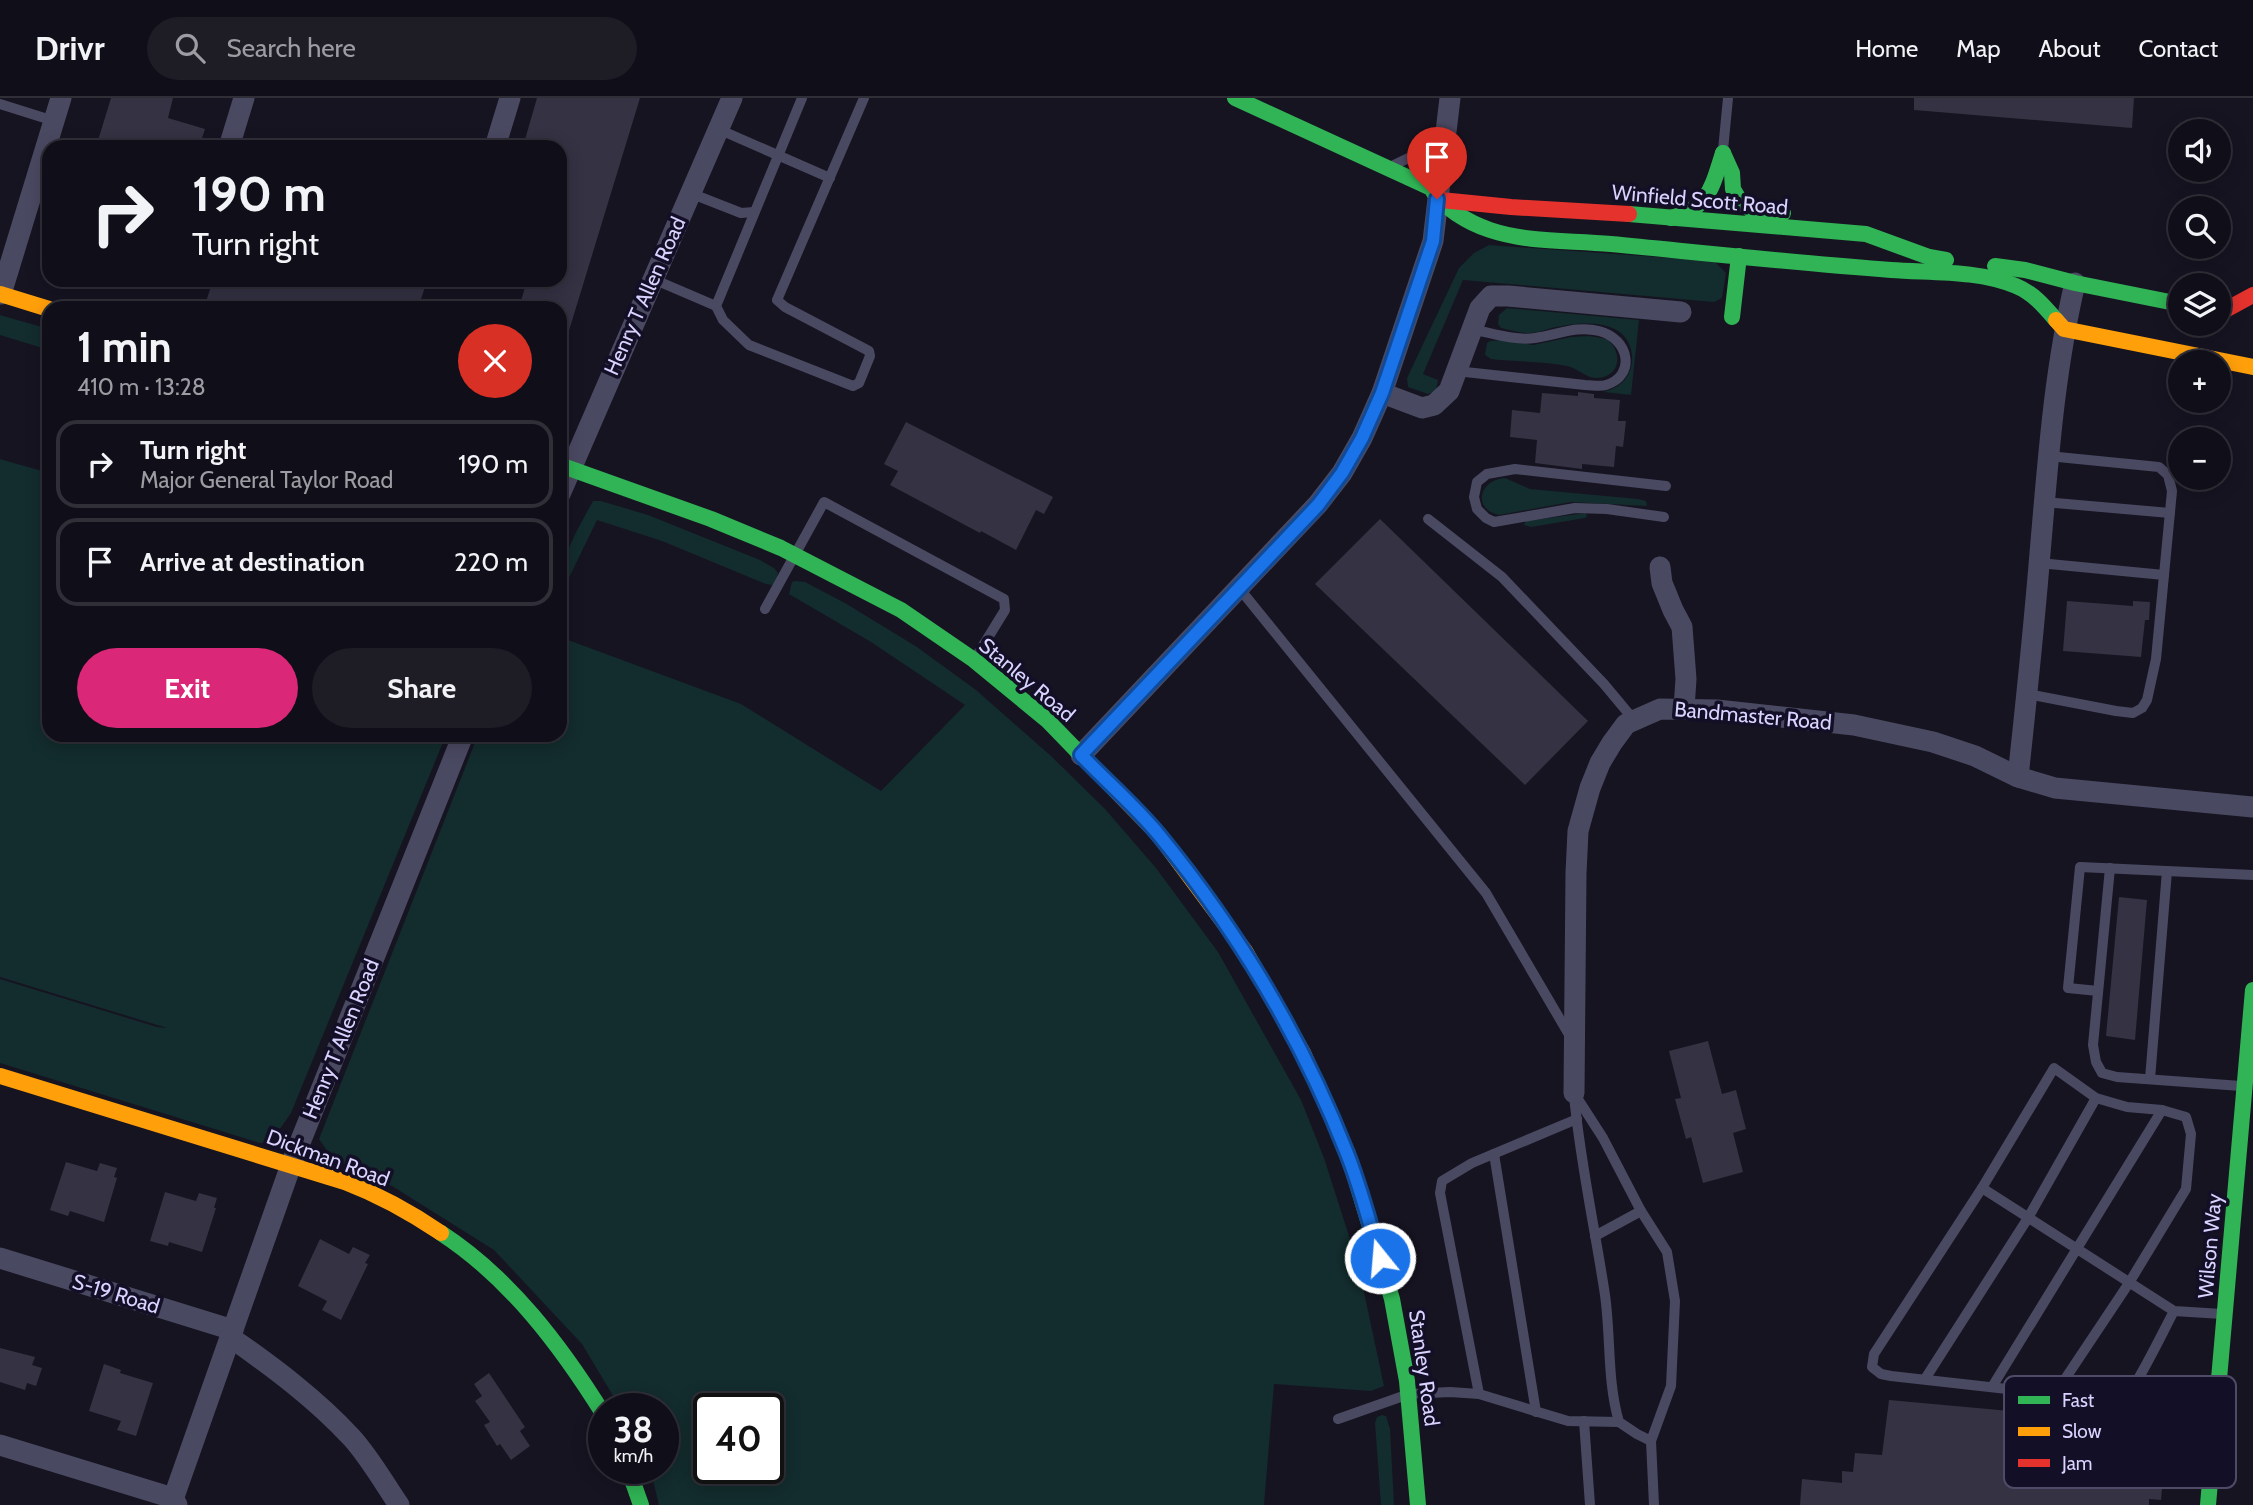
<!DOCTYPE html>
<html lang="en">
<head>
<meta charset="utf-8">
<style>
  body { margin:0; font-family:Cabin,sans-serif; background:#1e1d26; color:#f1f3f6; height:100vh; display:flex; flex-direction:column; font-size:26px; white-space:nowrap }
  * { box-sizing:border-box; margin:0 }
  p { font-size:23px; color:#9c9ca2 }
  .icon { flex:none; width:38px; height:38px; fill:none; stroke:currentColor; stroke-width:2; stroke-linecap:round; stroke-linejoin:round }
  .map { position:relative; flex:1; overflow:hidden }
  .side { position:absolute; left:42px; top:203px; width:525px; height:441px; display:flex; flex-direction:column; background:#100f19; border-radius:21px; box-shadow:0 4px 18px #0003,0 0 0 2px #302f38 }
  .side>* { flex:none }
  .top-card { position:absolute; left:42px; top:42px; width:525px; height:147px; border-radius:21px; box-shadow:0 4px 18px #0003,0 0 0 2px #302f38; background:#100f19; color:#f1f3f6; overflow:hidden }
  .tools { position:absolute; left:2168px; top:21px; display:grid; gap:14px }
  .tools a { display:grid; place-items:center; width:63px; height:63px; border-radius:50%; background:#100f19; box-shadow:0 4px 18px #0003,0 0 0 2px #302f38; font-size:35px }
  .speed { position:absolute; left:588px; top:1295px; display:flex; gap:14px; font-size:35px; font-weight:700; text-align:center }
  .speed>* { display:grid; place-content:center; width:91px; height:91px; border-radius:50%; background:#100f19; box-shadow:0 4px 18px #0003,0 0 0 2px #302f38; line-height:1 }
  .speed small { font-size:18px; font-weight:400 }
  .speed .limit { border:4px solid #111; border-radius:10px; background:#fff; color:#111 }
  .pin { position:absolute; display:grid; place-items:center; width:60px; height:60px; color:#fff; margin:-72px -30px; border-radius:50% 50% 50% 0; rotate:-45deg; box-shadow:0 0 7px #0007 }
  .pin .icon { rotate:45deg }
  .me { position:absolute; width:77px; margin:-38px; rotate:343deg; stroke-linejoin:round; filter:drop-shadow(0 0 5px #0008) }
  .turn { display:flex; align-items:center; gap:24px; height:147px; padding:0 35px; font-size:32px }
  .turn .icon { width:91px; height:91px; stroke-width:2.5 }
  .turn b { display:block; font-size:49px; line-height:60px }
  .round { display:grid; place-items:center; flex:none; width:74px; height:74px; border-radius:37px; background:#1e1d26 }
  .overview { display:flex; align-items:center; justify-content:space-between; height:119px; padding:0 35px }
  h1 { font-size:42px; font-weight:700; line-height:52px }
  .button { display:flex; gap:14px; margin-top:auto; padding:14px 35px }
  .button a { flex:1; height:80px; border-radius:42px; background:#db2777; color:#fff; font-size:28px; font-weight:700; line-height:80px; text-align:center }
  .button a+a { background:#1e1d26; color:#f1f3f6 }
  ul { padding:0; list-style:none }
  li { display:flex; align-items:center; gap:21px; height:88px; margin:0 14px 10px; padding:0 21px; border:4px solid #302f38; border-radius:21px }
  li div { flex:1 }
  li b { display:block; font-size:26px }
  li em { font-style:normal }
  header { display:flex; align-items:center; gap:42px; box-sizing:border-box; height:98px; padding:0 35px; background:#100f19; border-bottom:2px solid #302f38 }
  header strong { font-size:33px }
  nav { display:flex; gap:38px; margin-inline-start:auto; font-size:24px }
  .search { width:490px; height:63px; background:#1e1d26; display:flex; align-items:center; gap:18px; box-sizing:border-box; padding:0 24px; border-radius:38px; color:#9c9ca2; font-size:26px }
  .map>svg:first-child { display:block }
</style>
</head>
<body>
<header>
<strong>Drivr</strong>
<div class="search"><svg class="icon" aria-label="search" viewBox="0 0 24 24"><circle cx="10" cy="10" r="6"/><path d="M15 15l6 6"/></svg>Search here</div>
<nav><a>Home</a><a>Map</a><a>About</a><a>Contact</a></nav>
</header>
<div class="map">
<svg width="2253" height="1407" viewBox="0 0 2253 1407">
  <rect width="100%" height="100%" fill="#161421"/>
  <g fill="#132c2d" fill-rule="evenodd">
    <path d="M1489 147 1714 163 1726 175 1722 200 1714 204 1463 182 1423 276 1438 282 1436 293 1428 296 1408 289 1407 280 1459 170 1474 155Z"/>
    <path d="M1507 210 1639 222 1631 297 1604 294C1615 290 1624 286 1629 275 1633 266 1633 257 1630 248 1620 220 1579 224 1556 229 1547 231 1538 235 1529 235 1520 235 1510 232 1501 230L1498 226 1499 217Z"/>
    <path d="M0 217 49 231V252L0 237Z"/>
    <path d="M1589 238 1607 241C1623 254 1621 279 1597 280 1587 281 1578 270 1567 268 1543 263 1516 264 1491 261L1485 257 1487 245 1490 243 1502 242 1533 247 1571 239Z"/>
    <path d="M0 361 49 375V637H446L291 1015 271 1044 260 1045 0 965V881L157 929 167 930 0 879Z"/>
    <path d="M1505 380 1530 391 1638 401 1646 403 1647 408 1571 404 1499 417C1472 411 1479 382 1505 380Z"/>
    <path d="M593 403H601L648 417 760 462 774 470 778 475 776 484 772 487 766 486 662 443 597 422 564 490 560 491C560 459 578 431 593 403Z"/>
    <path d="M1586 415 1587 418 1585 420 1531 429 1524 427 1526 423Z"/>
    <path d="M795 483 805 484 845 505 917 549 976 592 1050 657 1105 711 1156 770 1218 854 1301 1002 1324 1060 1358 1166 1384 1288 1371 1293 1274 1286 1264 1407H659L650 1370H663V1311H621L582 1246 494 1152 392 1088 333 1061 319 1041 478 637H560V539L741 606 881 693 965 607 871 544 789 496 792 484ZM709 1311H768V1370H709Z"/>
    <path d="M1382 1317 1386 1318 1390 1331 1394 1407H1381L1375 1325 1377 1319Z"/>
  </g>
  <g fill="#343243">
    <path d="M111 0H173L168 20 205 31 199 49H96Z"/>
    <path d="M537 0H640L564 249 560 248V210H519L527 182H560V76L566 57 560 55V49H538L524 45Z"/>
    <path d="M1914 0H2134L2132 30 1914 12Z"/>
    <path d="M213 182H275L306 191 309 182H401L425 189 418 210H204Z"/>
    <path d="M1578 294 1594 296V300L1620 302 1618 323H1626L1623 349 1616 348 1614 369 1582 366V371L1535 365 1537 342 1510 339 1512 312 1540 315 1542 295 1578 298Z"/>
    <path d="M906 324 1053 399 1044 416 1036 412 1016 452 981 433 980 435 890 387 898 373 884 366Z"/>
    <path d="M1380 421 1588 623 1525 687 1315 486Z"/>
    <path d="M2067 503 2133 508V503L2150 504 2149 522H2145L2141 559 2063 553Z"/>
    <path d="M2119 799 2147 802 2135 942 2106 938Z"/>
    <path d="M1708 943 1722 996 1736 992 1746 1031 1733 1035 1743 1074 1703 1085 1691 1039 1686 1041 1675 1001 1681 1000 1669 953Z"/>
    <path d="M66 1064 97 1073 100 1065 117 1070 114 1079 117 1080 104 1124 70 1113 68 1118 50 1112Z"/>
    <path d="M165 1094 196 1103 199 1095 217 1100 214 1110H216L202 1154 169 1144 168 1148 150 1143Z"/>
    <path d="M320 1141 349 1156 353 1149 370 1157 365 1165 368 1166 341 1222 322 1212 327 1203 298 1188Z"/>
    <path d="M0 1250 35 1259 32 1267 42 1270 36 1288 27 1285 25 1292 0 1284Z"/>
    <path d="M104 1266 121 1272 120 1275 153 1285 136 1338 117 1332 121 1323 89 1313Z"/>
    <path d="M489 1275 525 1329 520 1333 530 1348 511 1362 500 1346 497 1348 484 1327 490 1324 475 1303 482 1298 474 1286Z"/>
    <path d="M1889 1302 2010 1313 2006 1367 2132 1379 2133 1367 2164 1369 2161 1402 2149 1401V1407H1800L1802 1381 1842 1385V1373L1853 1374 1855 1355 1882 1357Z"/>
  </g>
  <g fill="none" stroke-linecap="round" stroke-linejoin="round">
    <g stroke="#4a4962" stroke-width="10">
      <path d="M0 6 54 23"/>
      <path d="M718 31 830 80"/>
      <path d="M1723 52 1728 0"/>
      <path d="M1394 67 1427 51 1444 34"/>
      <path d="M690 95 741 115 754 114"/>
      <path d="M653 181 716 208 723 222 749 247 853 288 859 285 870 258 869 253 785 209 777 202 864 0"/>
      <path d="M716 208 802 0"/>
      <path d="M1456 273 1585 287C1592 287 1600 289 1606 287 1636 278 1630 241 1599 233 1576 227 1558 237 1535 240 1514 243 1492 235 1471 231"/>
      <path d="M2044 404 2170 415"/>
      <path d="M1664 419 1607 411 1575 410 1494 424 1486 420 1477 411 1474 399 1477 384 1487 376 1515 371 1666 388"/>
      <path d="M1428 421 1502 479 1604 586 1634 622"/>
      <path d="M2039 465 2164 477"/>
      <path d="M1239 490 1486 795 1571 940"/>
      <path d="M765 511 824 404 1004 501 1005 512 976 559"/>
      <path d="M2027 596 2116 613 2133 615 2142 610 2147 602 2156 561 2172 393 2168 377 2159 369 2048 358"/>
      <path d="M2110 770 2093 947 2096 964 2102 975 2117 979 2241 988"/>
      <path d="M2098 893 2068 890 2080 769 2253 777"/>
      <path d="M2150 981 2167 773"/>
      <path d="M1574 995 1603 1040 1641 1113 1667 1154 1675 1203 1671 1288 1651 1343 1654 1407"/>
      <path d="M1574 997C1580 1064 1595 1130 1605 1197 1611 1240 1607 1283 1619 1324L1637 1336 1651 1343"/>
      <path d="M1494 1056 1536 1314"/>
      <path d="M1982 1090 2054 970 2096 1000 2127 1009 2162 1012 2186 1019 2191 1036 2186 1091 2129 1185 2047 1308"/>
      <path d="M1595 1138 1641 1113"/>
      <path d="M2174 1213C2156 1247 2129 1307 2100 1330L2066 1328 2054 1323C2046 1306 2044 1299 2025 1293L1891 1278 1881 1276 1872 1269 1874 1256 1982 1090 2174 1213 2222 1216"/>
      <path d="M1925 1281 2028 1120 2096 1000"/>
      <path d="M1992 1289 2162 1012"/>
      <path d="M1479 1296 1440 1095 1442 1083 1472 1065 1577 1021"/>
      <path d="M1338 1321 1409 1296 1450 1294 1479 1296 1568 1323 1619 1324"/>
      <path d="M1584 1323 1590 1407"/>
    </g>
    <g stroke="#4a4962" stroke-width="21">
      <path d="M229 49 244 0"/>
      <path d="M495 49 510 0"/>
      <path d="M1 196 61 0"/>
      <path d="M1382 295 1422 310 1434 307 1449 293 1480 210 1491 198H1508L1681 214"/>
      <path d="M560 396 732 0"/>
      <path d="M1660 469 1662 485 1673 512 1682 529 1686 581 1684 610"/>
      <path d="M1081 657 1318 406 1342 375 1362 340 1382 295 1433 143 1450 0"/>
      <path d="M2018 679C2026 605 2034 530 2040 455 2048 364 2054 274 2075 185"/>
      <path d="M1574 995 1576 775 1578 733 1590 690 1600 665 1612 645 1626 626 1660 611 1717 612 1854 627 1933 644 1975 658 2018 679 2055 690 2253 709"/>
      <path d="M0 1160 233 1232"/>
      <path d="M230 1239C273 1269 316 1301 352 1340 370 1360 384 1385 399 1407"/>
      <path d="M0 1347 173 1400 177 1407"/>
      <path d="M171 1407 291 1067 463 637"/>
    </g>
    <g stroke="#30b455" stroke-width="16">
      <path d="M1235 0 1431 90C1441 109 1469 125 1490 132 1529 145 1570 142 1611 146 1704 155 1797 165 1891 172 1931 175 1978 172 2016 188 2033 195 2044 208 2056 222"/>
      <path d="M1723 55 1732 75 1733 91 1740 103 1751 112 1783 115"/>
      <path d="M1629 116 1866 136 1929 159 1946 162"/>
      <path d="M1671 120C1709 110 1712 89 1723 55"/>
      <path d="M1995 168 2025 172 2075 185 2180 206"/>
      <path d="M1732 219 1739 158"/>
      <path d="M560 367 711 421 781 450 901 512 974 562 1047 622 1116 693"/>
      <path d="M1320 993 1348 1056 1392 1201 1407 1283 1418 1407"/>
      <path d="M441 1135C510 1180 561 1248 604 1317"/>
      <path d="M628 1370 641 1407"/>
      <path d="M2208 1407 2253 892"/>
    </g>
    <g stroke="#ff9f0a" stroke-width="16">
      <path d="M0 196 49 211"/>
      <path d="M2056 222 2064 231 2253 269"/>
      <path d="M1116 693 1158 736 1245 853 1303 955 1320 993"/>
      <path d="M0 978 345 1084C379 1097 410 1114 441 1135"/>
    </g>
    <g stroke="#e5322d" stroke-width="16">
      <path d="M1441 102 1511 109 1629 116"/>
      <path d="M2220 215 2253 197"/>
    </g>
  </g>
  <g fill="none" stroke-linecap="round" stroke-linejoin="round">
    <g stroke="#114b97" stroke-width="18">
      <path id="route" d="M1380 1160C1369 1124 1360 1087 1346 1053 1301 939 1237 832 1159 737 1136 709 1107 684 1081 657L1318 407 1342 375 1362 340 1382 295 1433 143 1437 101"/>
    </g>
    <use href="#route" stroke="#1a73e8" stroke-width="12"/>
  </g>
  <g text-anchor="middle" stroke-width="7" stroke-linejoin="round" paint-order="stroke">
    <g font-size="21" fill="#d9d4ff" stroke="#130f26">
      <text transform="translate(1700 102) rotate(5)" y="7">Winfield Scott Road</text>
      <text transform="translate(645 198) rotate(-66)" y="7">Henry T Allen Road</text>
      <text transform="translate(1027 582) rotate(40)" y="7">Stanley Road</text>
      <text transform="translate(1753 618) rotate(5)" y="7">Bandmaster Road</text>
      <text transform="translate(341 941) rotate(-68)" y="7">Henry T Allen Road</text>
      <text transform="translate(328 1060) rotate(20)" y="7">Dickman Road</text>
      <text transform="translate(2210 1148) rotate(-85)" y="7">Wilson Way</text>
      <text transform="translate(116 1196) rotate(17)" y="7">S-19 Road</text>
      <text transform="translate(1424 1270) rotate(82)" y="7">Stanley Road</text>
    </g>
  </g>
  <rect x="2004" y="1278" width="232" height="112" rx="10" fill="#130f26" stroke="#4e4a67" stroke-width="2"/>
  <rect x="2018" y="1298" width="32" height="8" fill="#30b455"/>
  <rect x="2018" y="1329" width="32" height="9" fill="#ff9f0a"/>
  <rect x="2018" y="1361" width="32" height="8" fill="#e5322d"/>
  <g font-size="19" fill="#d9d4ff">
    <text x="2062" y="1309">Fast</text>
    <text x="2062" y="1340">Slow</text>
    <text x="2062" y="1372">Jam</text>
  </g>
</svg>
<div class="tools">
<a><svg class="icon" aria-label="sound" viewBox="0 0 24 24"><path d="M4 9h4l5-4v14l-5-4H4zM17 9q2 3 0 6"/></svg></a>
<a><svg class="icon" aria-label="search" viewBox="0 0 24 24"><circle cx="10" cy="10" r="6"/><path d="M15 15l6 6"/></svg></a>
<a><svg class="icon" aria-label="layers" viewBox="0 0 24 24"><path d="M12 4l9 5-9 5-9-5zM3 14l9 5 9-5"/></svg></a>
<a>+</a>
<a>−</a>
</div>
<div class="speed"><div>38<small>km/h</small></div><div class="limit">40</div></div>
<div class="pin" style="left:1437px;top:101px;background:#d93025"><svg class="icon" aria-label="arrive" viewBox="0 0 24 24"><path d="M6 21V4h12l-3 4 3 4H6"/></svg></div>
<svg class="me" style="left:1380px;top:1160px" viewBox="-20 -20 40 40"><circle r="17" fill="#1a73e8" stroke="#fff" stroke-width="3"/><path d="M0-11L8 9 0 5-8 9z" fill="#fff"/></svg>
<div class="top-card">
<div class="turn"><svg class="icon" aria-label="right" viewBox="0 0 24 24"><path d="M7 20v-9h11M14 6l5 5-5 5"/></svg><div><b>190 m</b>Turn right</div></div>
</div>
<section class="side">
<div class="overview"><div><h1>1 min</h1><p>410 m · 13:28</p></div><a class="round" style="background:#d93025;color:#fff"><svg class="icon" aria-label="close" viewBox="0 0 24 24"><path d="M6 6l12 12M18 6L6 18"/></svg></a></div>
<ul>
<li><svg class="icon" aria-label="right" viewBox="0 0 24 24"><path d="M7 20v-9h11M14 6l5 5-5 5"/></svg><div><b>Turn right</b><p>Major General Taylor Road</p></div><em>190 m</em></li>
<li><svg class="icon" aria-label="arrive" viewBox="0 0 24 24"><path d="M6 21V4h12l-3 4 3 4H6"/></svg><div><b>Arrive at destination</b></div><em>220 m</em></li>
</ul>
<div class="button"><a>Exit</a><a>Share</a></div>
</section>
</div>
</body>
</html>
